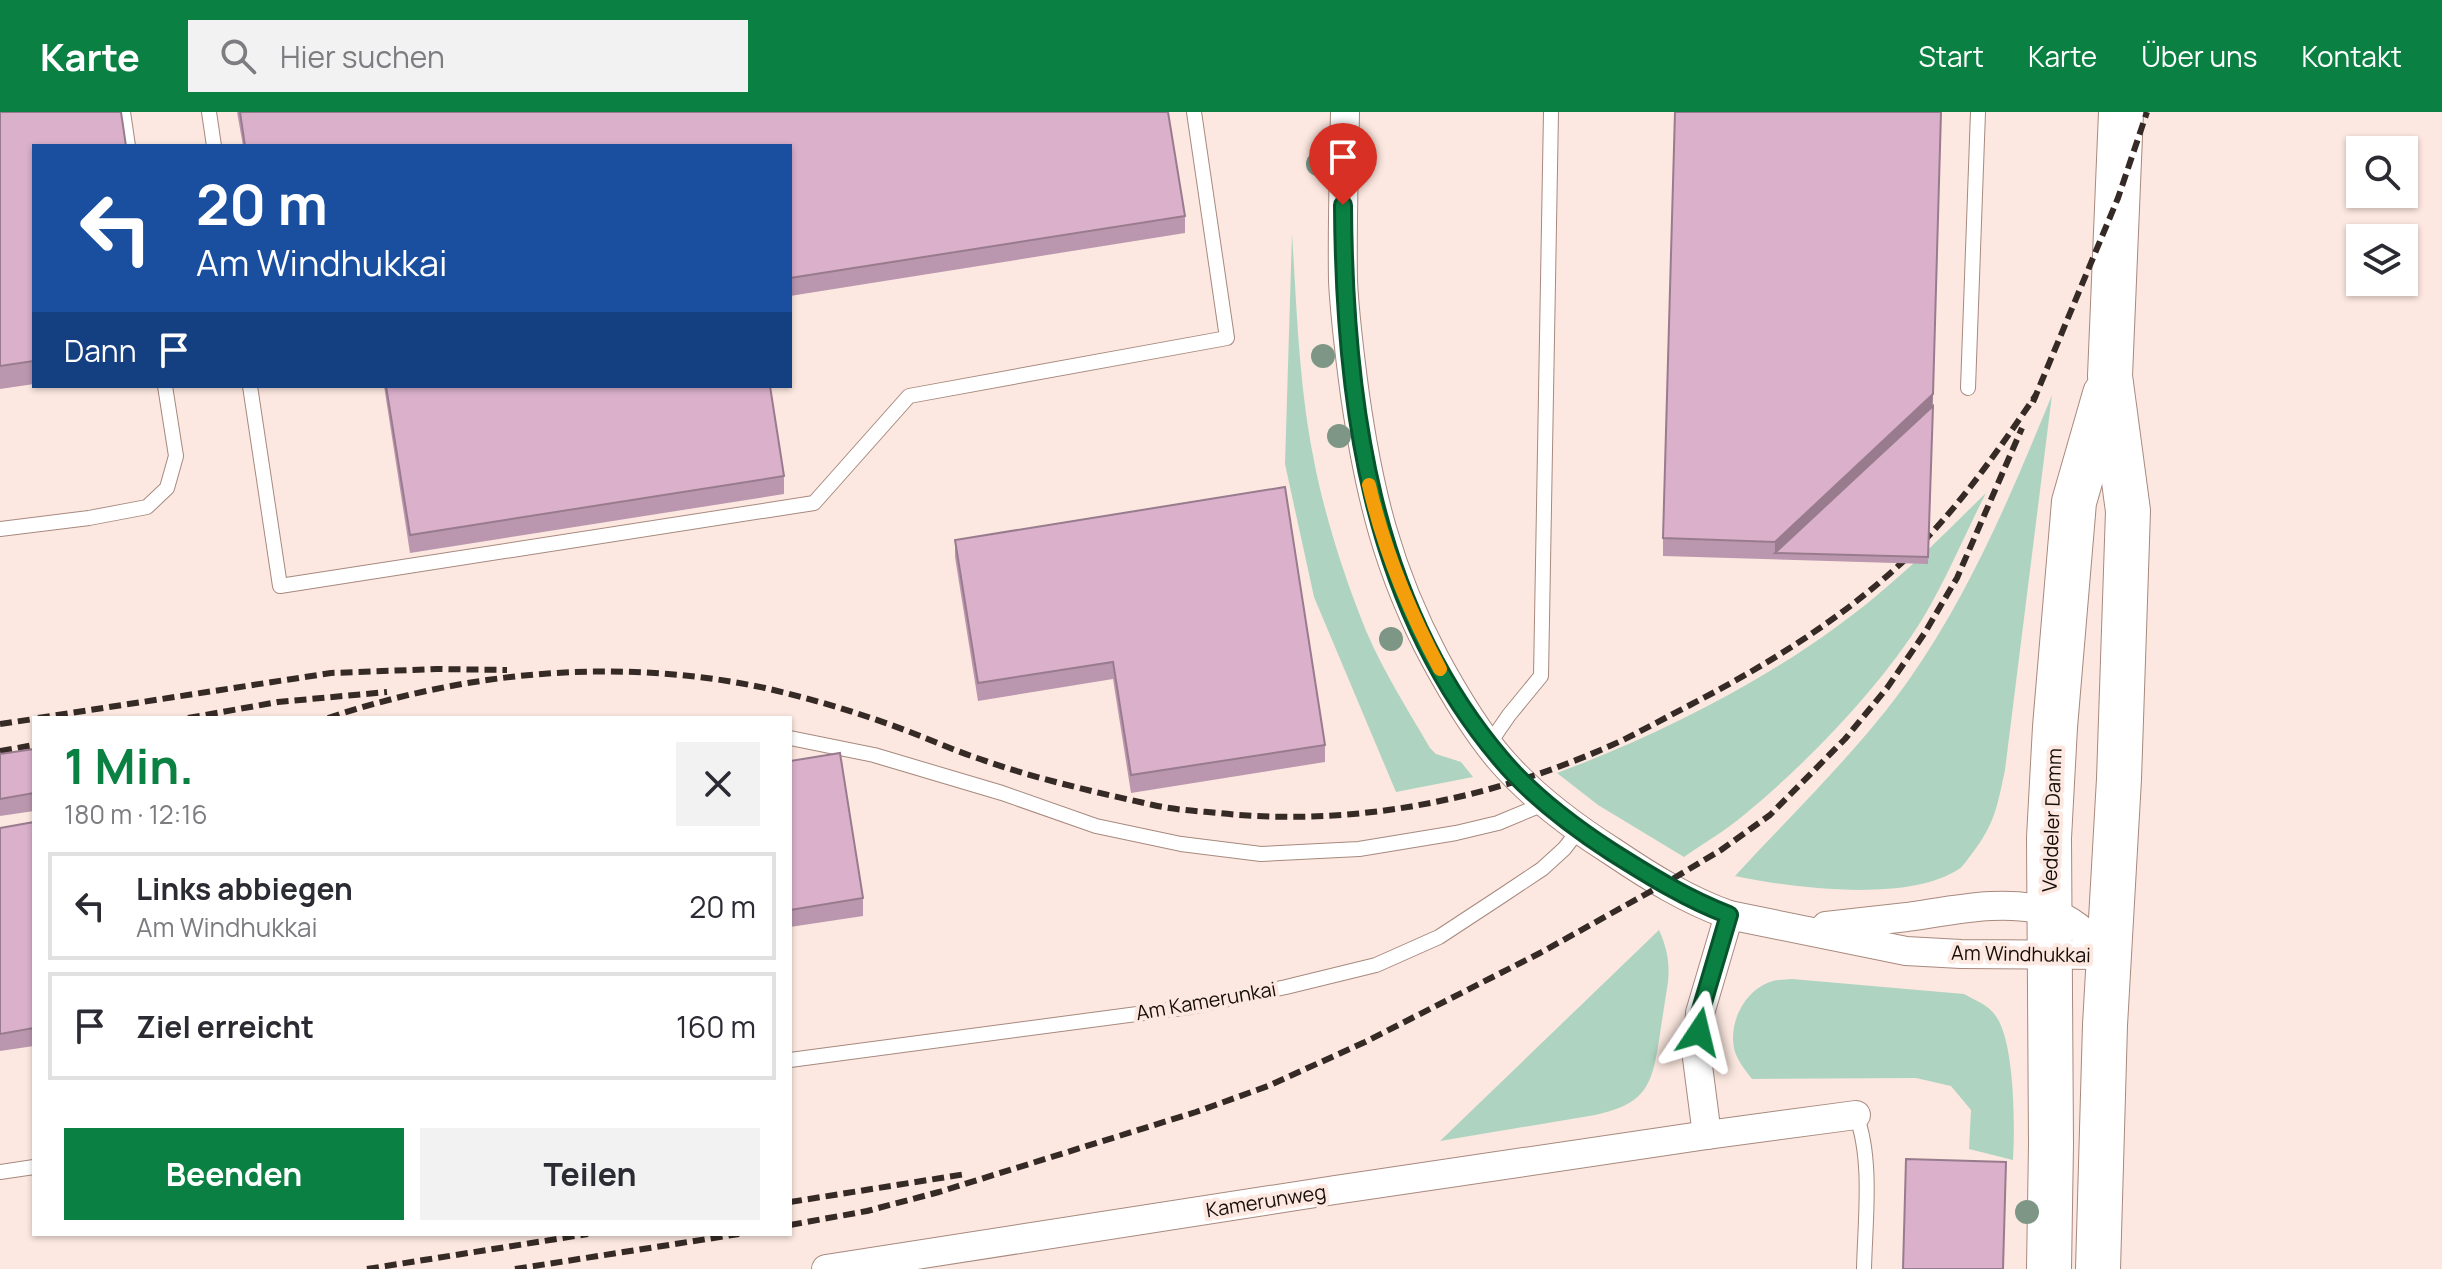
<!DOCTYPE html>
<html lang="de">
<head>
<meta charset="utf-8">
<style>
  body { margin:0; font-family:Manrope,sans-serif; background:#f2f2f3; color:#2b2b33; height:100vh; display:flex; flex-direction:column; font-size:30px; white-space:nowrap }
  * { box-sizing:border-box; margin:0 }
  p { font-size:26px; color:#7c7c81 }
  .icon { flex:none; width:44px; height:44px; fill:none; stroke:currentColor; stroke-width:2; stroke-linecap:round; stroke-linejoin:round }
  .map { position:relative; flex:1; overflow:hidden }
  .details { position:absolute; left:32px; top:604px; width:760px; height:520px; display:flex; flex-direction:column; background:#fff; border-radius:0px; box-shadow:0 2px 6px #0004 }
  .details>* { flex:none }
  .top-card { position:absolute; left:32px; top:32px; width:760px; height:244px; border-radius:0px; box-shadow:0 2px 6px #0004; background:#1a4fa0; color:#fff; overflow:hidden }
  .tools { position:absolute; left:2346px; top:24px; display:grid; gap:16px }
  .tools a { display:grid; place-items:center; width:72px; height:72px; border-radius:0px; background:#fff; box-shadow:0 2px 6px #0004; font-size:40px }
  .pin { position:absolute; display:grid; place-items:center; width:68px; height:68px; color:#fff; margin:-82px -34px; border-radius:50% 50% 50% 0; rotate:-45deg; box-shadow:0 0 8px #0007 }
  .pin .icon { rotate:45deg }
  .me { position:absolute; width:88px; margin:-44px; rotate:10deg; stroke-linejoin:round; filter:drop-shadow(0 0 6px #0008) }
  .turn { display:flex; align-items:center; gap:28px; height:168px; padding:0 32px; font-size:36px }
  .turn .icon { width:104px; height:104px; stroke-width:2.5 }
  .turn b { display:block; font-size:56px; line-height:68px }
  .then { display:flex; align-items:center; height:76px; padding:0 32px; background:#0003; gap:16px; font-size:30px }
  .round { display:grid; place-items:center; flex:none; width:84px; height:84px; border-radius:0px; background:#f2f2f3 }
  .head { display:flex; align-items:center; justify-content:space-between; height:136px; padding:0 32px }
  h1 { font-size:48px; font-weight:700; line-height:60px; color:#0b8043 }
  .cta { display:flex; gap:16px; margin-top:auto; padding:16px 32px }
  .cta a { flex:1; height:92px; border-radius:0px; background:#0b8043; color:#fff; font-size:32px; font-weight:700; line-height:92px; text-align:center }
  .cta a+a { background:#f2f2f3; color:#2b2b33 }
  ul { padding:0; list-style:none }
  li { display:flex; align-items:center; gap:24px; height:108px; margin:0 16px 12px; padding:0 16px; border:4px solid #e1e1e2; border-radius:0px }
  li div { flex:1 }
  li b { display:block; font-size:30px }
  li em { font-style:normal }
  header { display:flex; align-items:center; gap:48px; box-sizing:border-box; height:112px; padding:0 40px; background:#0b8043; color:#fff }
  header strong { font-size:38px }
  nav { display:flex; gap:44px; margin-inline-start:auto; font-size:28px }
  .search { width:560px; height:72px; background:#f2f2f3; display:flex; align-items:center; gap:20px; box-sizing:border-box; padding:0 28px; border-radius:0px; color:#7c7c81; font-size:30px }
  .map>svg:first-child { display:block }
</style>
</head>
<body>
<header>
<strong>Karte</strong>
<div class="search"><svg class="icon" aria-label="search" viewBox="0 0 24 24"><circle cx="10" cy="10" r="6"/><path d="M15 15l6 6"/></svg>Hier suchen</div>
<nav><a>Start</a><a>Karte</a><a>Über uns</a><a>Kontakt</a></nav>
</header>
<div class="map">
<svg width="2442" height="1157" viewBox="0 0 2442 1157">
  <rect width="100%" height="100%" fill="#fce8e0"/>
  <g fill="#aed4c1">
    <path d="M1292 122C1297 199 1299 278 1315 354 1325 403 1341 454 1359 501 1376 548 1405 593 1430 636L1436 642 1461 650 1473 665 1396 680 1314 485 1285 352Z"/>
    <path d="M2052 283 2005 658C1997 695 1995 712 1971 743 1967 747 1964 754 1959 757 1908 791 1792 776 1735 764 1791 703 1860 637 1908 569 1970 481 2011 383 2052 283Z"/>
    <path d="M1986 381C1965 422 1947 466 1923 506 1880 576 1807 651 1744 703 1725 719 1704 731 1684 745L1598 693 1557 661C1671 619 1798 553 1889 473 1923 444 1954 412 1986 381Z"/>
    <path d="M1659 818C1667 836 1670 851 1668 870 1665 889 1662 909 1659 928 1652 975 1645 992 1595 1003L1440 1029Z"/>
    <path d="M1792 867 1964 882C1975 888 1988 893 1995 903 2015 928 2015 1015 2013 1048L1969 1037 1971 998 1951 974 1916 966 1752 967C1746 959 1739 951 1735 940 1727 913 1744 877 1773 869 1778 867 1786 868 1792 867Z"/>
  </g>
  <g fill="none" stroke-linecap="round" stroke-linejoin="round">
    <g stroke="#a7897e" stroke-width="16">
      <g id="lane">
        <path d="M123 0 128 34"/>
        <path d="M209 0 214 34"/>
        <path d="M250 274 280 474 814 391 909 284 1227 226 1194 0"/>
        <path d="M1968 276 1978 0"/>
        <path d="M0 417 89 406 147 395 167 376 176 344 165 274"/>
        <path d="M790 626 874 643 1002 681 1096 714 1181 732 1261 742 1359 737 1456 721 1498 711 1546 691"/>
        <path d="M1489 632 1509 603 1541 564 1551 0"/>
        <path d="M790 948 1190 895 1286 875 1376 853 1439 825 1503 783 1542 757 1564 737 1579 718"/>
        <path d="M1856 1003C1873 1047 1865 1110 1864 1157"/>
        <path d="M0 1060 34 1055"/>
      </g>
    </g>
    <g stroke="#a7897e" stroke-width="30">
      <g id="street">
        <path d="M1345 0C1344 56 1342 113 1343 169 1345 207 1350 246 1355 283 1369 381 1388 459 1435 547 1454 582 1475 618 1501 648 1533 685 1572 714 1613 740 1650 765 1687 788 1729 803L1906 839 1961 842 2110 843"/>
        <path d="M1826 814C1853 811 1880 808 1907 805 1951 799 2005 786 2049 800 2073 807 2092 827 2110 843"/>
        <path d="M1707 1023 1697 946 1700 901 1729 803"/>
        <path d="M826 1157 1335 1078 1707 1023 1856 1003"/>
      </g>
    </g>
    <g stroke="#a7897e" stroke-width="46">
      <g id="primary">
        <path d="M2049 1157 2051 1032 2049 726 2055 615 2074 390 2105 282"/>
        <path d="M2098 1157 2105 913 2119 667 2128 399 2110 264 2121 0"/>
      </g>
    </g>
    <use href="#lane" stroke="#fff" stroke-width="14"/>
    <use href="#street" stroke="#fff" stroke-width="28"/>
    <use href="#primary" stroke="#fff" stroke-width="44"/>
    <g stroke="#352a25" stroke-width="6" stroke-dasharray="12 6" stroke-linecap="butt">
      <path d="M2033 290 2118 86 2147 0"/>
      <path d="M38 606 331 561 437 557 507 558"/>
      <path d="M188 606 278 590 387 580"/>
      <path d="M328 606C468 559 620 545 765 576 813 587 863 602 910 620 933 629 956 639 980 647 1036 667 1095 680 1153 693 1175 698 1197 699 1219 701 1356 716 1498 686 1623 628 1645 617 1667 605 1690 593 1773 550 1855 499 1921 432 1965 387 2001 334 2036 283"/>
      <path d="M0 612 34 607"/>
      <path d="M0 639 34 633"/>
      <path d="M790 1090 966 1062"/>
      <path d="M790 1113 867 1099 939 1080 1196 1000 1268 974 1365 930 1540 841 1664 772 1721 738 1770 703 1845 627 1887 576 1924 522 1957 466 2022 316"/>
      <path d="M367 1157 588 1122"/>
      <path d="M515 1157 739 1122"/>
    </g>
  </g>
  <g fill="#7e9686">
    <circle cx="1318" cy="52" r="12"/>
    <circle cx="1323" cy="244" r="12"/>
    <circle cx="1339" cy="324" r="12"/>
    <circle cx="1391" cy="527" r="12"/>
    <circle cx="2027" cy="1100" r="12"/>
  </g>
  <g fill="#bb97af">
    <path d="M0 0 34 34V272L0 277Z"/>
    <path d="M237 0H1168L1185 104V121L790 184V34H243Z"/>
    <path d="M1941 0 1928 452 1663 444V426Z"/>
    <path d="M384 274H770L784 364V382L410 441Z"/>
    <path d="M955 428 1325 633V650L1131 681 1113 567 978 589 955 445Z"/>
    <path d="M34 637V699L0 704V642Z"/>
    <path d="M790 649 863 786V804L790 815Z"/>
    <path d="M34 710V934L0 939V716Z"/>
  </g>
  <path fill="#997b8e" d="M1941 0 1928 452 1932 300 1775 441V447V430Z"/>
  <g fill="#dab0cb" stroke="#997b8e" stroke-width="2">
    <path d="M0 0H121L126 34H34V249L0 254Z"/>
    <path d="M240 0H1168L1185 104 790 166V34H245Z"/>
    <path d="M1675 0H1941L1933 282 1775 430 1663 426Z"/>
    <path d="M386 274H770L784 364 410 423Z"/>
    <path d="M1933 294 1928 445 1775 441 1864 358Z"/>
    <path d="M1285 375 1325 633 1131 663 1113 550 978 571 955 428Z"/>
    <path d="M34 637V681L0 687V642Z"/>
    <path d="M840 641 863 786 790 798V649Z"/>
    <path d="M34 710V916L0 922V716Z"/>
    <path d="M1906 1047 2006 1050 2003 1157H1903Z"/>
  </g>
  <g fill="none" stroke-linecap="round" stroke-linejoin="round">
    <g stroke="#07532c" stroke-width="20">
      <path id="route" d="M1343 93C1344 287 1370 493 1501 647 1532 684 1572 714 1612 740 1650 764 1687 787 1729 803L1700 901 1699 920"/>
    </g>
    <use href="#route" stroke="#0b8043" stroke-width="14"/>
    <path stroke="#f59e0b" stroke-width="14" d="M1369 373C1384 438 1409 499 1440 557"/>
  </g>
  <g text-anchor="middle" stroke-width="8" stroke-linejoin="round" paint-order="stroke">
    <g font-size="20" fill="#170d09" stroke="#fce8e0">
      <text transform="translate(2052 708) rotate(-88)" y="7">Veddeler Damm</text>
      <text transform="translate(2021 842) rotate(1)" y="7">Am Windhukkai</text>
      <text transform="translate(1206 889) rotate(-10)" y="7">Am Kamerunkai</text>
      <text transform="translate(1266 1089) rotate(-9)" y="7">Kamerunweg</text>
    </g>
  </g>
</svg>
<div class="tools">
<a><svg class="icon" aria-label="search" viewBox="0 0 24 24"><circle cx="10" cy="10" r="6"/><path d="M15 15l6 6"/></svg></a>
<a><svg class="icon" aria-label="layers" viewBox="0 0 24 24"><path d="M12 4l9 5-9 5-9-5zM3 14l9 5 9-5"/></svg></a>
</div>
<div class="pin" style="left:1343px;top:93px;background:#d93025"><svg class="icon" aria-label="arrive" viewBox="0 0 24 24"><path d="M6 21V4h12l-3 4 3 4H6"/></svg></div>
<svg class="me" style="left:1699px;top:920px" viewBox="-20 -20 40 40"><path d="M0-17L14 15 0 8-14 15z" fill="#0b8043" stroke="#fff" stroke-width="4"/></svg>
<div class="top-card">
<div class="turn"><svg class="icon" aria-label="left" viewBox="0 0 24 24"><path d="M17 20v-9H6M10 6l-5 5 5 5"/></svg><div><b>20 m</b>Am Windhukkai</div></div>
<div class="then">Dann<svg class="icon" aria-label="arrive" viewBox="0 0 24 24"><path d="M6 21V4h12l-3 4 3 4H6"/></svg></div>
</div>
<section class="details">
<div class="head"><div><h1>1 Min.</h1><p>180 m · 12:16</p></div><a class="round"><svg class="icon" aria-label="close" viewBox="0 0 24 24"><path d="M6 6l12 12M18 6L6 18"/></svg></a></div>
<ul>
<li><svg class="icon" aria-label="left" viewBox="0 0 24 24"><path d="M17 20v-9H6M10 6l-5 5 5 5"/></svg><div><b>Links abbiegen</b><p>Am Windhukkai</p></div><em>20 m</em></li>
<li><svg class="icon" aria-label="arrive" viewBox="0 0 24 24"><path d="M6 21V4h12l-3 4 3 4H6"/></svg><div><b>Ziel erreicht</b></div><em>160 m</em></li>
</ul>
<div class="cta"><a>Beenden</a><a>Teilen</a></div>
</section>
</div>
</body>
</html>
